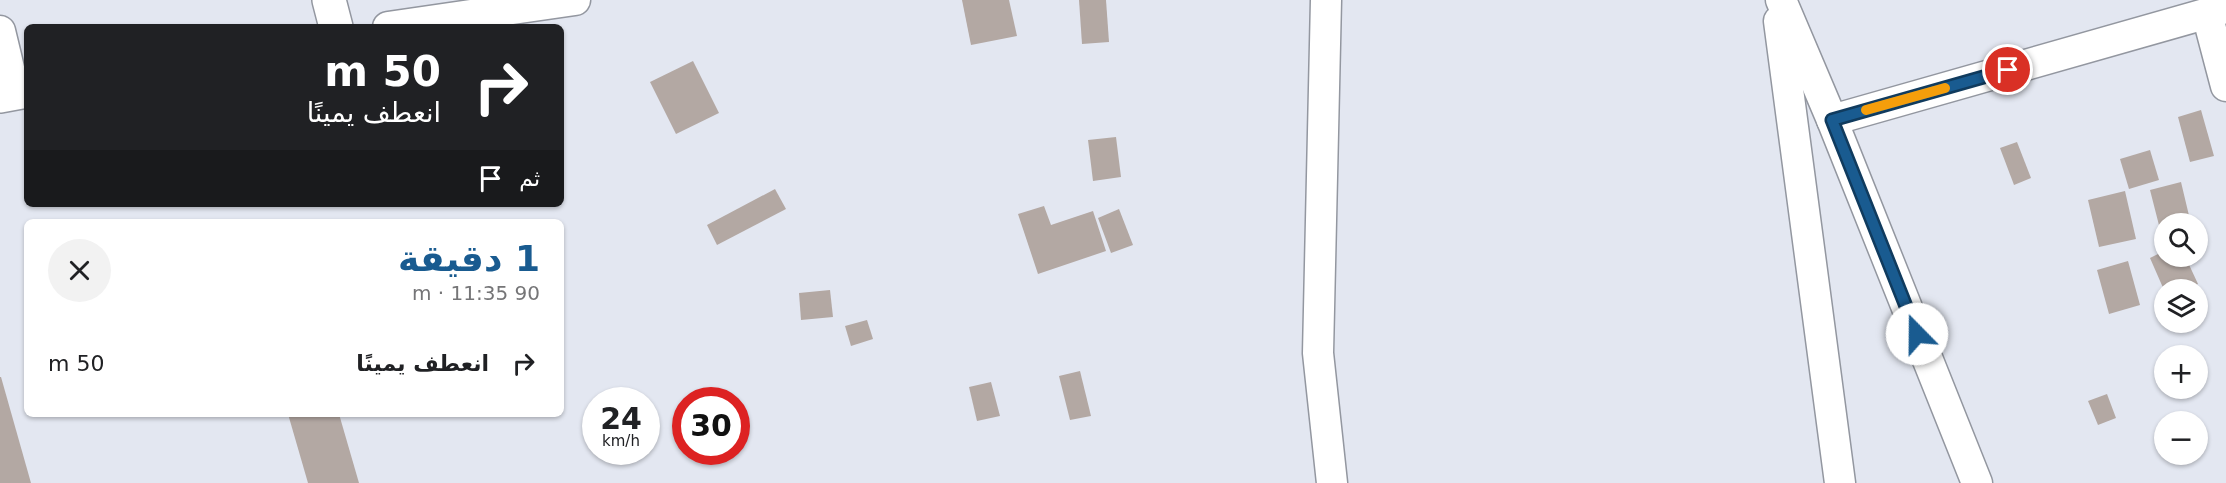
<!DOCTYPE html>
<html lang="ar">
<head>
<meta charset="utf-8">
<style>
  body { margin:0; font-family:"DejaVu Sans","Noto Sans Arabic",sans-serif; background:#f2f2f2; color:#202124; direction:rtl; height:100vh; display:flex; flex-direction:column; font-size:22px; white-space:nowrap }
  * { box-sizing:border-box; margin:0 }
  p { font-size:20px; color:#757577 }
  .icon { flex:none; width:33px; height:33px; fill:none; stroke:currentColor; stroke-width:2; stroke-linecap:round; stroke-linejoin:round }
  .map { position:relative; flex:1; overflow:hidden; direction:ltr }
  .sheet { position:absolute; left:24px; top:219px; width:540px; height:198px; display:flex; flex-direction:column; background:#fff; border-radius:9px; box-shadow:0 2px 4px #0004; direction:rtl }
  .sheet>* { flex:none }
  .top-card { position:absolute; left:24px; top:24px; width:540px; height:183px; border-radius:9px; box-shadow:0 2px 4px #0004; direction:rtl; background:#202124; color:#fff; overflow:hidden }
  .controls { position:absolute; left:2154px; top:213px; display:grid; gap:12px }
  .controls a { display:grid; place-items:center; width:54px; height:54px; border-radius:50%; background:#fff; box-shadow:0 2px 4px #0004; font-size:30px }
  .speed { position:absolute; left:582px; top:387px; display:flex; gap:12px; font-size:30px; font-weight:700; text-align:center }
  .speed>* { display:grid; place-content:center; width:78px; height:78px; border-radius:50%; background:#fff; box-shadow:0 2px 4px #0004; line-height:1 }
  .speed small { font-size:15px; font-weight:400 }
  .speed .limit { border:9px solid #d22; background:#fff; color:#111 }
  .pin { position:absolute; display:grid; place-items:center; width:51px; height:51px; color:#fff; margin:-26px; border:3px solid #fff; border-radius:50%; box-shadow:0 2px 6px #0007 }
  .me { position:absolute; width:66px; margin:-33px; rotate:338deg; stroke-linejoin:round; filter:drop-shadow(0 0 4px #0008) }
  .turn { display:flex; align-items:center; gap:21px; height:126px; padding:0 24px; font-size:27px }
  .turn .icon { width:78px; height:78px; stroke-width:2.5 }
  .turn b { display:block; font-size:42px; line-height:51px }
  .then { display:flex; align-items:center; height:57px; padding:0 24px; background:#0003; gap:12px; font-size:22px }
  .round { display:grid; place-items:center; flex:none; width:63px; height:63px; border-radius:32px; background:#f2f2f2 }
  .overview { display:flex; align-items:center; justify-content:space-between; height:102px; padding:0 24px }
  h1 { font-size:36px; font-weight:700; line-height:45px; color:#195b90 }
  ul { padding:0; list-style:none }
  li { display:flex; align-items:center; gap:18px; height:84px; padding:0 24px }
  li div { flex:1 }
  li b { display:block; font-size:22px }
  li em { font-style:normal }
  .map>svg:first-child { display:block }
</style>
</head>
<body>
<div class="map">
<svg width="2226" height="483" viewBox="0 0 2226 483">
  <rect width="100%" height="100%" fill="#e3e7f1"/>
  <g fill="#b3a8a3">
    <path d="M962 0H1009L1017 36 971 45Z"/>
    <path d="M1079 0H1106L1109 42 1082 44Z"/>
    <path d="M693 61 719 113 676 134 650 82Z"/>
    <path d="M2201 110 2214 156 2190 162 2178 117Z"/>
    <path d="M1116 137 1121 177 1093 181 1088 140Z"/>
    <path d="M2017 142 2031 178 2014 185 2000 148Z"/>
    <path d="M2150 150 2159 180 2129 189 2120 159Z"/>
    <path d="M2181 182 2191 224H2164V236L2162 237 2150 190Z"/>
    <path d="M775 189 786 209 717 245 707 225Z"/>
    <path d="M2125 191 2136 239 2099 247 2088 200Z"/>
    <path d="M1044 206 1051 225 1093 211 1106 251 1038 274 1018 214Z"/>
    <path d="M1119 209 1133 245 1111 253 1098 218Z"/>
    <path d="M2164 251V256H2185L2198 284 2185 290H2164L2150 258Z"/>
    <path d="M2128 261 2140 305 2109 314 2097 270Z"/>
    <path d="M830 290 833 317 801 320 799 293Z"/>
    <path d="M867 320 873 339 851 346 845 326Z"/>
    <path d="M1080 371 1091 416 1070 420 1059 376Z"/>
    <path d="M0 377H1L31 483H0Z"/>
    <path d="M991 382 1000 416 977 421 969 387Z"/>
    <path d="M2107 394 2116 418 2098 425 2088 401Z"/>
    <path d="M288 414H339L359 483H308Z"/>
  </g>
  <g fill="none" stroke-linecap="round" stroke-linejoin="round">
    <g stroke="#9397a0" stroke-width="33">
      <g id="minor">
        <path d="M1326 0 1318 353 1332 483"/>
        <path d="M1781 0 1832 120 1977 483"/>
        <path d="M2207 14 2226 86"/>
        <path d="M1779 21 1840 483"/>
        <path d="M388 27 575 0"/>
        <path d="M0 31 15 93"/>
        <path d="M1832 120 2226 8"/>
      </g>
    </g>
    <g stroke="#9397a0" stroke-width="36">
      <g id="tertiary">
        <path d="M329 0 336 27"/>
        <path d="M0 96 27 91"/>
      </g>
    </g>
    <use href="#minor" stroke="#fff" stroke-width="30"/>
    <use href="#tertiary" stroke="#fff" stroke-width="33"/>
  </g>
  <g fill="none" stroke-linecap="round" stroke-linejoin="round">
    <g stroke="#103b5e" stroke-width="15">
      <path id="route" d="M1917 334 1832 120 2008 70"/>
    </g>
    <use href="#route" stroke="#195b90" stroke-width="10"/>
    <path stroke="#f59e0b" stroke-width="10" d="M1866 110 1945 88"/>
  </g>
</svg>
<div class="controls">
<a><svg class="icon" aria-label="search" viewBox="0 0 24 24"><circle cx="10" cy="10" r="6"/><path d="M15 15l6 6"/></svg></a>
<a><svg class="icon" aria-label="layers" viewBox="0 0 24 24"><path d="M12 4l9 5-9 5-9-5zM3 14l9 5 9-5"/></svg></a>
<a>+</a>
<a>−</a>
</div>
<div class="speed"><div>24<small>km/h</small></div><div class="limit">30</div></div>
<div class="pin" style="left:2008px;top:70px;background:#d93025"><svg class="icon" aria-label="arrive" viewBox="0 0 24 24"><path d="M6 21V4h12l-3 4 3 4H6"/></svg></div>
<svg class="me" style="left:1917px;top:334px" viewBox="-20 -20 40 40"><circle r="19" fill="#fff"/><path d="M0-13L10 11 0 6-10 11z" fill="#195b90"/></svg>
<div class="top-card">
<div class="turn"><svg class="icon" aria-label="right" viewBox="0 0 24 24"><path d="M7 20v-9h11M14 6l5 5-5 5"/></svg><div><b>50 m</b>انعطف يمينًا</div></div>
<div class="then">ثم<svg class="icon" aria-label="arrive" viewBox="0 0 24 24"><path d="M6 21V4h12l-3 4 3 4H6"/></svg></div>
</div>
<section class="sheet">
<div class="overview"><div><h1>1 دقيقة</h1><p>90 m · 11:35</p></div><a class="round"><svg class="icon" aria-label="close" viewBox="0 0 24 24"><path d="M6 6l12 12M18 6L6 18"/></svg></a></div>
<ul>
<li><svg class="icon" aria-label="right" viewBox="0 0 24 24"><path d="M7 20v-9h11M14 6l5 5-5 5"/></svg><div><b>انعطف يمينًا</b></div><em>50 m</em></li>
</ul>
</section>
</div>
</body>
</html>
